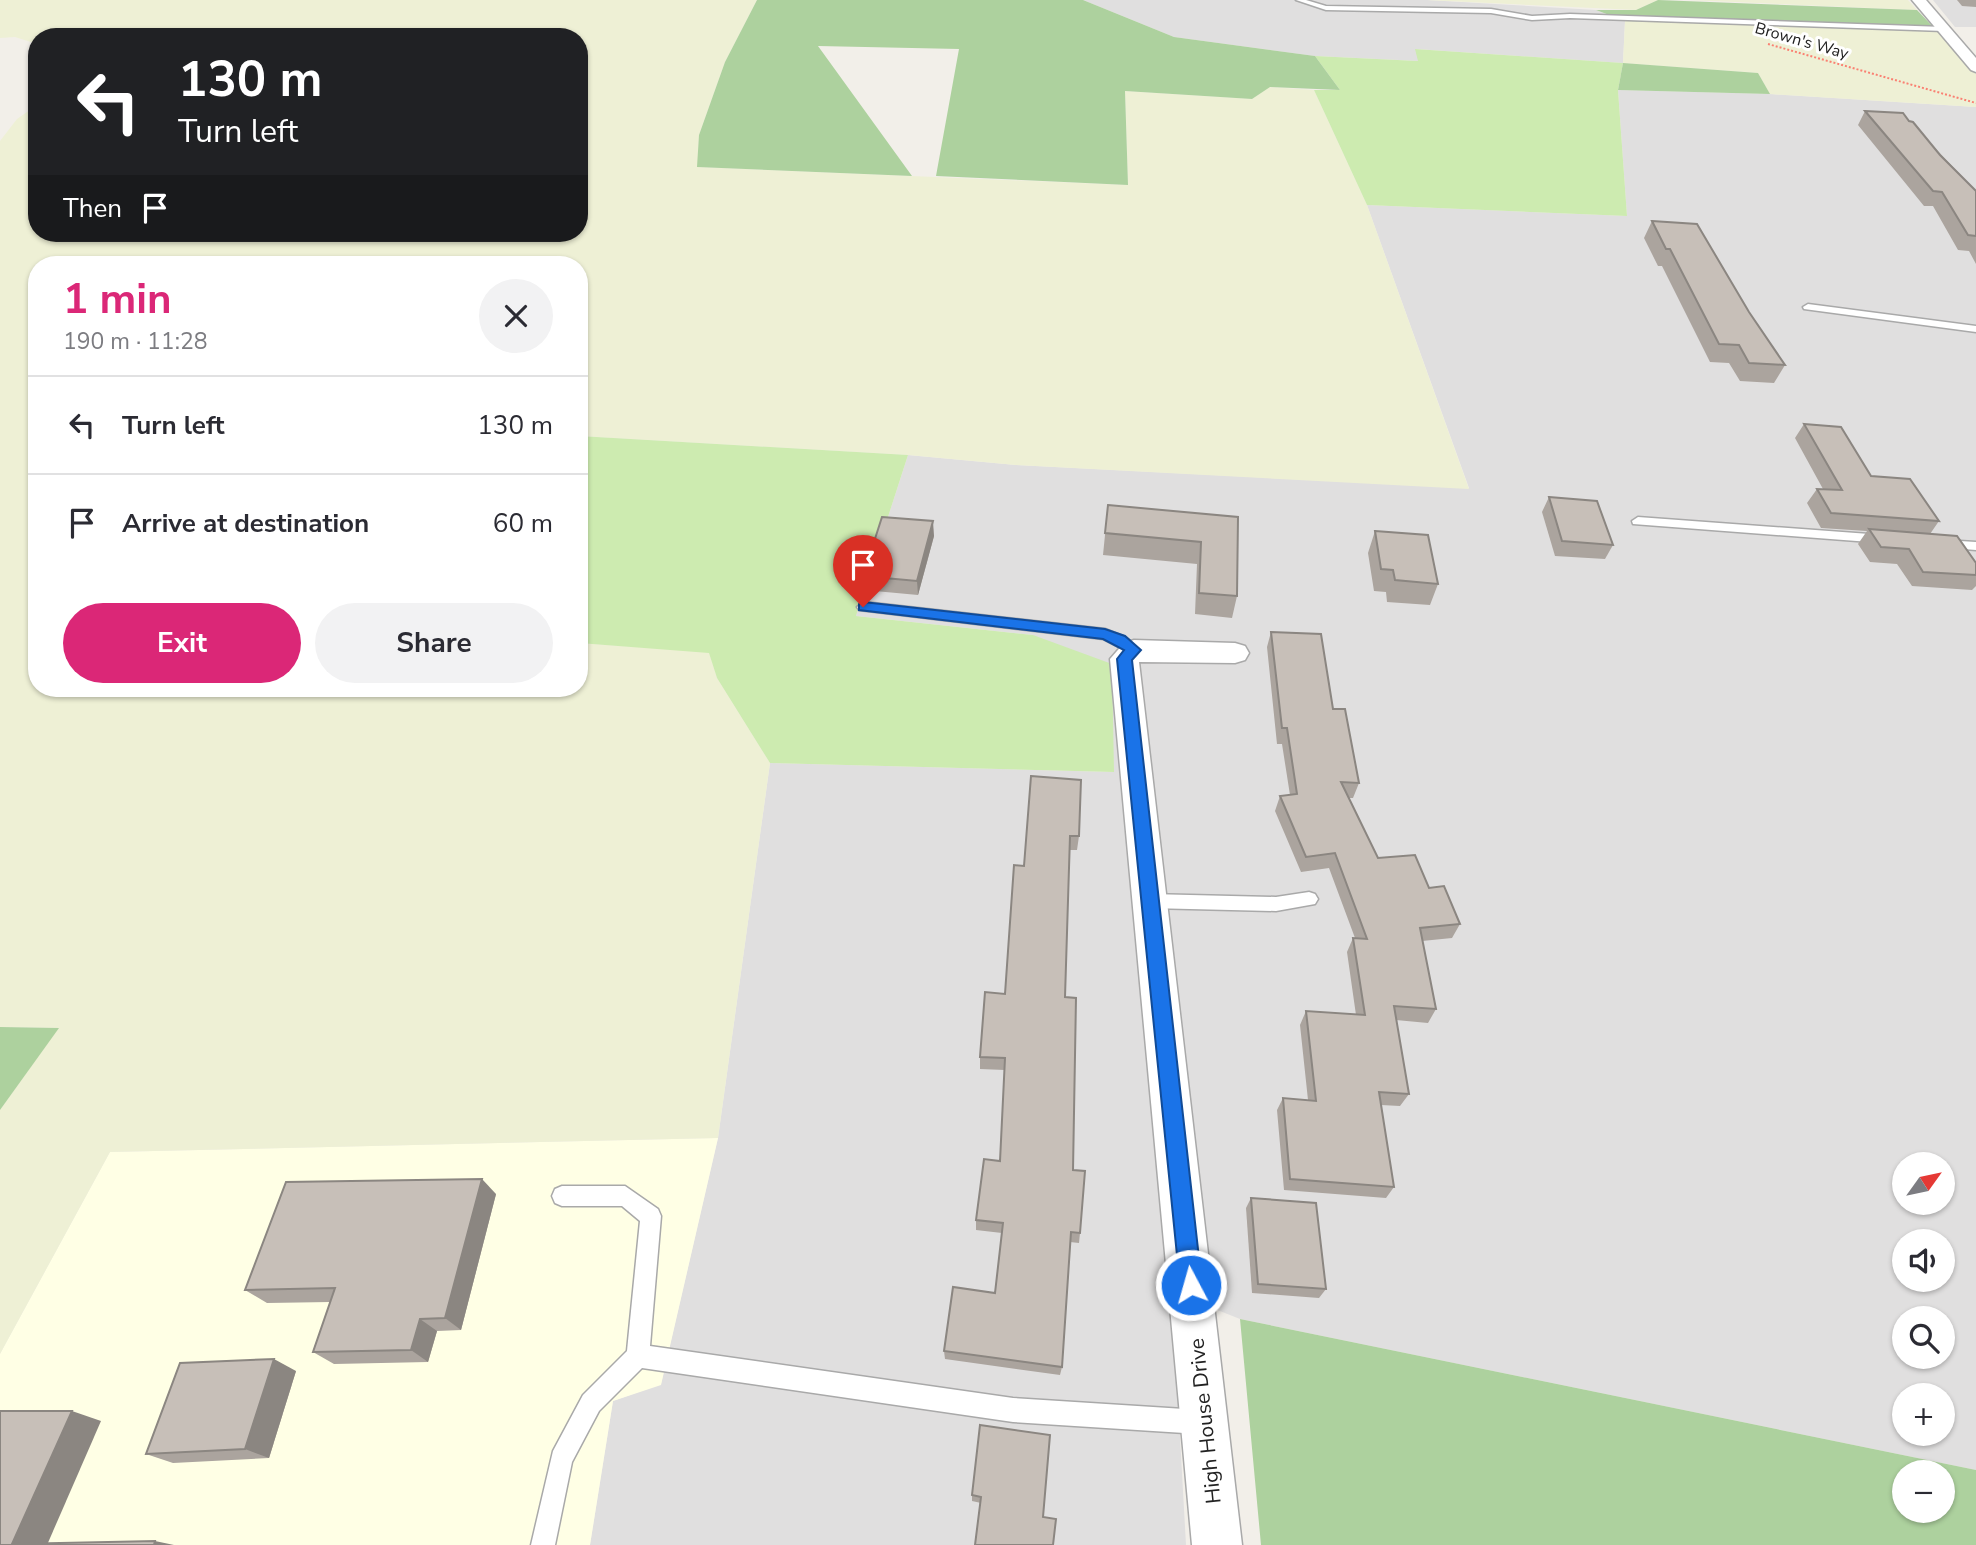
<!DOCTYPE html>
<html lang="en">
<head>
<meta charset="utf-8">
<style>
  body { margin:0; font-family:"Nunito Sans",sans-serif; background:#f2f2f3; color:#2b2b33; height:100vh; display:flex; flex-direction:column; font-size:26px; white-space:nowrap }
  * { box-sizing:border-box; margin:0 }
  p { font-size:23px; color:#7c7c81 }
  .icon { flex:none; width:38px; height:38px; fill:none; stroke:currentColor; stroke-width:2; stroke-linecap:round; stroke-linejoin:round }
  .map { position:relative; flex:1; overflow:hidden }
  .details { position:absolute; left:28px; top:256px; width:560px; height:441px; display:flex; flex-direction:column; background:#fff; border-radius:28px; box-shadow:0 2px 5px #0004 }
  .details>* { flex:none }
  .banner { position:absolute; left:28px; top:28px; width:560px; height:214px; border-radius:28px; box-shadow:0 2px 5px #0004; background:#202124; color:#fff; overflow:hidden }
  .needle { width:46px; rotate:57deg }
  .buttons { position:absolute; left:1892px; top:1152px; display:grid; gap:14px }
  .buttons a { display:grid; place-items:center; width:63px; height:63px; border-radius:50%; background:#fff; box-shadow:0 2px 5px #0004; font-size:35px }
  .pin { position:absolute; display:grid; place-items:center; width:60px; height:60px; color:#fff; margin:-72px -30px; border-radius:50% 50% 50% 0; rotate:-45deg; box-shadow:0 0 7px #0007 }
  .pin .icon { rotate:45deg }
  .me { position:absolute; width:77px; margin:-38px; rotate:354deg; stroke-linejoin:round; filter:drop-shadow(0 0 5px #0008) }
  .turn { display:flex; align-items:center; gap:24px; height:147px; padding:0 35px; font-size:32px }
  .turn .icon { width:91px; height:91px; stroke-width:2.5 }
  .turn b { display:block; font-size:49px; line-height:60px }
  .then { display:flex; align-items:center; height:66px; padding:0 35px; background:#0003; gap:14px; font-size:26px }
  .round { display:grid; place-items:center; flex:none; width:74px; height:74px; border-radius:37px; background:#f2f2f3 }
  .summary { display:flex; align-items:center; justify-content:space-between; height:119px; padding:0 35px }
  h1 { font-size:42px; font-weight:700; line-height:52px; color:#db2777 }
  .action { display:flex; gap:14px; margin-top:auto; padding:14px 35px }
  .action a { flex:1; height:80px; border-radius:42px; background:#db2777; color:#fff; font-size:28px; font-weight:700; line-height:80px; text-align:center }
  .action a+a { background:#f2f2f3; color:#2b2b33 }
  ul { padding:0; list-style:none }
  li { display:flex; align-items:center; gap:21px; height:98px; padding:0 35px; border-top:2px solid #e1e1e2 }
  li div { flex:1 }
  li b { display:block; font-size:26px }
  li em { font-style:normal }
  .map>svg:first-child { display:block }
</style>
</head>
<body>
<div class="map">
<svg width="1976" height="1545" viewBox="0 0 1976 1545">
  <rect width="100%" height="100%" fill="#f2efe9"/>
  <g fill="#e0dfdf" fill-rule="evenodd">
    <path d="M1083 0H1427L1596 10 1625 21 1623 63 1416 49 1419 61 1315 56 1174 37Z"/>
    <path d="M1933 0H1976V27H1955Z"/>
    <path d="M1618 90 1770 94 1976 107V1470L1240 1319 1172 1292 1186 1545H590L613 1401 661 1384 718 1138 770 763 1113 772 1033 635 856 616 908 455 1016 465 1469 488 1367 205 1627 216ZM1904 1164H1942V1202H1904ZM1904 1241H1942V1279H1904ZM1904 1318H1942V1356H1904ZM1904 1395H1942V1433H1904Z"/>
  </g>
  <path fill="#ffffe5" d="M718 1138 661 1385 613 1401 590 1545H0V1354L110 1152Z"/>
  <g fill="#eef0d5">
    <path d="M0 0H757L725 62 699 135 698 167 1128 185 1125 91 1252 99 1269 87 1314 90 1367 205 1469 489 1016 465 908 455 579 436V264H37V688H579V643L709 652 717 678 770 763 718 1138 110 1152 0 1354V1110L58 1028 0 1027V141L17 119 37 105V233H579V37H37V44L15 37 0 38Z"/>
    <path d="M1427 0H1658L1636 10Z"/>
    <path d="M1690 0H1908L1917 10Z"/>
    <path d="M1625 21 1936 30 1976 74V107L1770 94 1758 73 1623 63Z"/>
  </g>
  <g fill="#cdebb0">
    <path d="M1415 49 1623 63 1618 90 1627 216 1367 205 1314 90H1340L1315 56 1418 61Z"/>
    <path d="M579 436 908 455 856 616 1033 635 1112 664 1114 772 770 763 717 678 709 653 579 643Z"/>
  </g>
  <g fill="#add19e" fill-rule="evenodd">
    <path d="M757 0H1083L1174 37 1315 56 1340 90 1270 87 1252 99 1125 91 1128 185 936 176 959 49 818 46 912 176 697 167 699 135 725 62Z"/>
    <path d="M1658 0 1917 10 1936 30 1625 21 1596 10H1636Z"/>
    <path d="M1623 63 1758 73 1770 94 1618 90Z"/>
    <path d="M0 1027 59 1028 0 1110Z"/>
    <path d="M1240 1319 1976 1470V1545H1261ZM1904 1472H1942V1510H1904Z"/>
  </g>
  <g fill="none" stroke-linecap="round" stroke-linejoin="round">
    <g stroke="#a9a9a9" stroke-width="3">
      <g id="service">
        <path d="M1296 0H1306L1326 6 1491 9 1532 16 1570 14 1944 27 1948 29 1944 31 1570 18 1532 20 1491 13 1326 10Z"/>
        <path d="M1808 304 1976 326V332L1804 309 1803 307Z"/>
        <path d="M1638 517 1883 535 1890 539 1883 543 1633 524 1632 521Z"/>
        <path d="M1944 540 1976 542V550L1939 547V541Z"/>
        <path d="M864 602 1105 629 1125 637 1141 650 1134 655 1103 639 859 610 857 607Z"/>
        <path d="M1309 892 1315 894 1318 899 1315 904 1276 911 1149 908 1143 906 1140 901 1143 896 1149 894 1276 897Z"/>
        <path d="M562 1186H625L658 1209 661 1216 650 1346 1013 1398 1200 1410 1208 1414 1212 1422 1208 1430 1200 1434 1013 1422 642 1368 599 1411 572 1462 555 1545H531L553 1451 583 1395 627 1351 640 1221 622 1206H562L555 1203 552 1196 555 1189Z"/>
      </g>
    </g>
    <g stroke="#a9a9a9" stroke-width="3">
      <g id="minor">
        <path d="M1912 0H1926L1976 58V72L1971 70Z"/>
        <path d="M1134 640 1235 643 1245 646 1249 653 1245 660 1235 663 1139 662 1242 1545H1192L1110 659 1124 643Z"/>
      </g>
    </g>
    <path stroke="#fa8072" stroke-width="2" stroke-dasharray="2 2" stroke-linecap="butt" d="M1768 44 1976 103"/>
    <use href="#service" fill="#fff" fill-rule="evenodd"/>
    <use href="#minor" fill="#fff" fill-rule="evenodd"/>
  </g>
  <g fill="#aba49e">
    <path d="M1957 0H1976V7L1962 6Z"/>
    <path d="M1865 111 1909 121 1976 191V264L1969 251 1958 250 1933 206H1924L1858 125Z"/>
    <path d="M1652 221 1749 312 1785 365 1774 383 1740 381 1729 363 1710 362 1662 266H1658L1644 238Z"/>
    <path d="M1804 424 1871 476 1939 521 1930 534 1976 563V586L1972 590 1912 586 1897 564 1870 562 1858 544 1867 531 1821 528 1807 503 1817 489H1823L1795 438Z"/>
    <path d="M1549 497 1613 545 1605 559 1555 556 1542 512Z"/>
    <path d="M1108 505 1238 517 1237 596 1232 618 1195 614 1197 564 1103 555Z"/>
    <path d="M1375 531 1438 584 1430 605 1387 602 1386 592 1374 591 1368 553Z"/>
    <path d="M934 536 918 595 864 590 863 576Z"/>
    <path d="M1271 632 1333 709 1359 783 1353 798H1349L1378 858 1429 888 1460 924 1452 938 1422 941 1436 1009 1428 1023 1396 1020 1409 1094 1400 1106 1381 1105 1394 1187 1386 1198 1284 1190 1277 1110 1283 1098 1308 1100 1300 1025 1306 1011 1356 1015 1347 952 1353 938H1355L1329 868 1301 872 1275 811 1280 796 1290 795 1282 744H1277L1267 647Z"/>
    <path d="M1031 776 1079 836 1077 850H1069L1065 997 1073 1170 1080 1233 1079 1243 1070 1242 1062 1367 1060 1375 945 1359 944 1351 995 1293 1002 1233 976 1230V1220L1000 1161 1005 1070 980 1069V1057L1005 994 1024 866Z"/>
    <path d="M496 1194 461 1330 437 1331 428 1362 334 1364 313 1352 330 1302 267 1303 245 1290Z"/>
    <path d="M1251 1198 1326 1289 1319 1298 1252 1293 1246 1208Z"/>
    <path d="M296 1371 269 1458 173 1463 146 1454Z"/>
    <path d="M980 1425 1043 1517 972 1501V1495Z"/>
  </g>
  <g fill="#8b8681">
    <path d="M933 521 934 536 918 595 917 581Z"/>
    <path d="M482 1179 496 1194 461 1330 445 1318Z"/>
    <path d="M420 1319 437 1331 428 1362 411 1350Z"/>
    <path d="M274 1359 296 1371 269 1458 245 1449Z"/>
    <path d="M72 1411 101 1421 47 1545 12 1544Z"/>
    <path d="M155 1541 174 1545H154Z"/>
  </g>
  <g fill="#c7bfb8" stroke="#8b8681" stroke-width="2">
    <path d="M1865 111 1903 113 1909 121 1913 122 1940 155 1976 191V236L1968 235 1942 192 1933 191Z"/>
    <path d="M1652 221 1697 224 1749 312 1785 365 1749 363 1739 345 1719 344 1670 249H1666Z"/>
    <path d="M1804 424 1841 427 1871 476 1910 479 1939 521 1831 513 1817 489 1842 490Z"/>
    <path d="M1549 497 1597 501 1613 545 1562 541Z"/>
    <path d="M1108 505 1238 517 1237 596 1199 593 1201 542 1105 533Z"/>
    <path d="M882 517 933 521 917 581 863 576Z"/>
    <path d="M1869 529 1957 536 1976 563V575L1923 572 1909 549 1881 547Z"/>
    <path d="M1375 531 1428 535 1438 584 1395 580 1393 570 1381 569Z"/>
    <path d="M1271 632 1321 634 1333 709H1345L1359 783 1341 782 1378 858 1415 855 1429 888 1444 886 1460 924 1420 928 1436 1009 1394 1006 1409 1094 1379 1092 1394 1187 1290 1179 1283 1098 1316 1101 1306 1011 1365 1015 1353 938 1367 939 1335 853 1306 857 1280 796 1297 794 1287 728H1282Z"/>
    <path d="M1031 776 1081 780 1079 836H1070L1065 997 1076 998 1073 1170 1085 1171 1080 1233 1071 1232 1062 1367 944 1351 953 1287 995 1293 1003 1223 976 1220 984 1159 1000 1161 1005 1058 980 1057 985 992 1005 994 1014 865 1024 866Z"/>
    <path d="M482 1179 445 1318 420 1319 411 1350 313 1352 335 1288 245 1290 286 1182Z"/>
    <path d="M1251 1198 1316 1203 1326 1289 1258 1284Z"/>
    <path d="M274 1359 245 1449 146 1454 180 1363Z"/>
    <path d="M0 1411H72L12 1544 155 1541 154 1545H0Z"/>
    <path d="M980 1425 1050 1435 1043 1517 1056 1519 1053 1545H975L981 1497 972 1495Z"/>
  </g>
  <path fill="#1a73e8" stroke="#114b97" stroke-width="2" d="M863 602 1105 629 1125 636 1141 650 1132 660 1202 1285 1199 1293 1191 1296 1184 1293 1180 1285 1117 659 1124 650 1103 639 859 610V604Z"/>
  <g text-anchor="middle" stroke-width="6" stroke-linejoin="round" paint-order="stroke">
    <g font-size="16" fill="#222" stroke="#fff">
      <text transform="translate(1802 40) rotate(16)" y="6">Brown's Way</text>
    </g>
    <g font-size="21" fill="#222" stroke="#fff">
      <text transform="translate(1205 1421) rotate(-96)" y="7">High House Drive</text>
    </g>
  </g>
</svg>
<div class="buttons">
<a><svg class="needle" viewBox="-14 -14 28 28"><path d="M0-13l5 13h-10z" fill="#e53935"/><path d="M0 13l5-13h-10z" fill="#7c7c81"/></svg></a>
<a><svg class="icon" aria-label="sound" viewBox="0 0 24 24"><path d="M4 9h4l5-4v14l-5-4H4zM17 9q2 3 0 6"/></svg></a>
<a><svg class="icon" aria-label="search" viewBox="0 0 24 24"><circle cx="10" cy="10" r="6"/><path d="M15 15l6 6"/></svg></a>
<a>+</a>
<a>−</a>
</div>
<div class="pin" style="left:863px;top:607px;background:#d93025"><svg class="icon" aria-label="arrive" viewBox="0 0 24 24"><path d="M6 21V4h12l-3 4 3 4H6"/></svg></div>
<svg class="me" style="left:1191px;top:1285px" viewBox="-20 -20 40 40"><circle r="17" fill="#1a73e8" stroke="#fff" stroke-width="3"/><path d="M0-11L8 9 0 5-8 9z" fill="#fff"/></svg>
<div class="banner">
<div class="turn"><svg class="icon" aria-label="left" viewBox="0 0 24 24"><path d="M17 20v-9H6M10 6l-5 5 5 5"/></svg><div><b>130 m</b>Turn left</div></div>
<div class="then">Then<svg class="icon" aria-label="arrive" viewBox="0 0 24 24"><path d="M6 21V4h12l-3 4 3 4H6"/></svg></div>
</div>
<section class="details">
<div class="summary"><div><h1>1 min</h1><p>190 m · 11:28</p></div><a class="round"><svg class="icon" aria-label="close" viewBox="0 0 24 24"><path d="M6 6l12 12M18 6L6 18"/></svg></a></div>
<ul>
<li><svg class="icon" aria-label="left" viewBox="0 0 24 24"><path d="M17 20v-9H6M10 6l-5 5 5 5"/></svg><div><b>Turn left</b></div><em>130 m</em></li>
<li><svg class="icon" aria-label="arrive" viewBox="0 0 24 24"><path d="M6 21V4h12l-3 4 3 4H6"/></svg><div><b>Arrive at destination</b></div><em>60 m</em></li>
</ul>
<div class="action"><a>Exit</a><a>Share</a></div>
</section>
</div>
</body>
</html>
